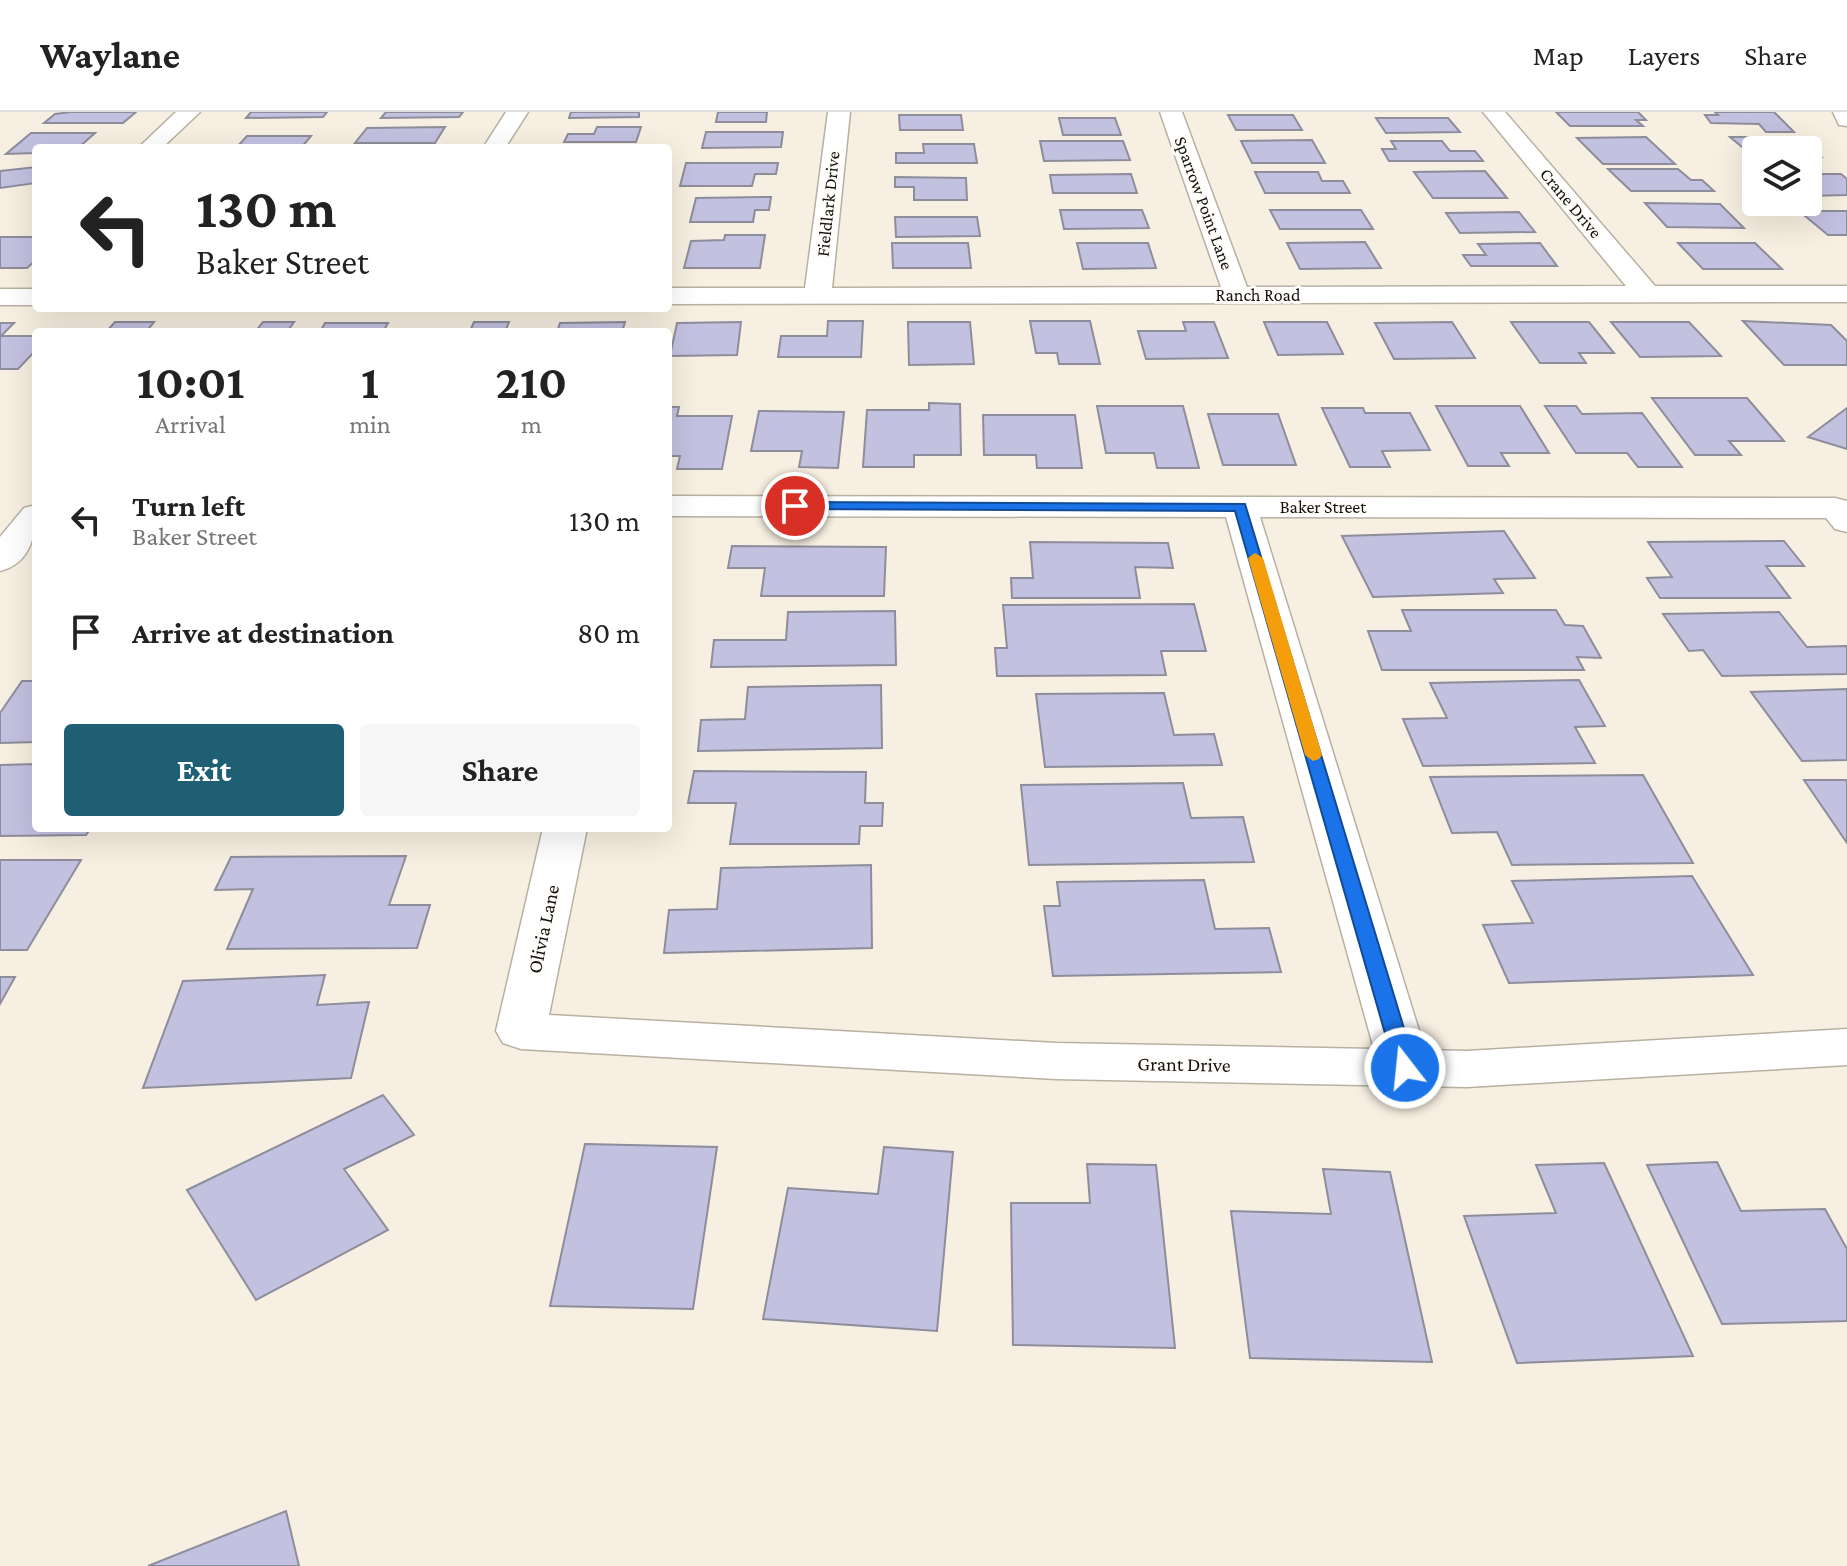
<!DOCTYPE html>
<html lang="en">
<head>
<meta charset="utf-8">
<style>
  body { margin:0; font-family:"Crimson Pro",serif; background:#f6f6f6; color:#222; height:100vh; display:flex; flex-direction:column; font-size:30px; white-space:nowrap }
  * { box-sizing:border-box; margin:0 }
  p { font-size:26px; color:#767676 }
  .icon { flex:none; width:44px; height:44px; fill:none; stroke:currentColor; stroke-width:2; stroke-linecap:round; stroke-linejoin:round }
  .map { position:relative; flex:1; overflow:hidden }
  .details { position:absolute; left:32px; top:216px; width:640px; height:504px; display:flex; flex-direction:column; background:#fff; border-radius:8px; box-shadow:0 8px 32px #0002 }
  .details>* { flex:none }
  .hud { position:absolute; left:32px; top:32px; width:640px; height:168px; border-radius:8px; box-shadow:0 8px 32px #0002; background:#fff; color:#222; overflow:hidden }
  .controls { position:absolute; left:1742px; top:24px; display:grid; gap:16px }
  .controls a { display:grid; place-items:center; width:80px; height:80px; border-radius:8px; background:#fff; box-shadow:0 8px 32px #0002; font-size:40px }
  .pin { position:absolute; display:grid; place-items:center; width:68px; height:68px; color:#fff; margin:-34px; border:4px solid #fff; border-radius:50%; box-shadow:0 2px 8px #0007 }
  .me { position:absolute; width:88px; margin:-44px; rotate:344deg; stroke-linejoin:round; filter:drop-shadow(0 0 6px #0008) }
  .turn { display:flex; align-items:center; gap:28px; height:168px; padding:0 32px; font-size:36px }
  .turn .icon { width:104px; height:104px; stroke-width:2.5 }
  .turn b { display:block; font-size:56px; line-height:68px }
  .eta { display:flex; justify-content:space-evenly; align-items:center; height:136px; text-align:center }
  .eta b { font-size:48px; font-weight:700; line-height:56px }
  .primary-button { display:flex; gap:16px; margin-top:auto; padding:16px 32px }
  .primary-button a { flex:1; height:92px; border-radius:8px; background:#1f5f74; color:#fff; font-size:32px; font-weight:700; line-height:92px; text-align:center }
  .primary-button a+a { background:#f6f6f6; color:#222 }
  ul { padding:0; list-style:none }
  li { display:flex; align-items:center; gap:24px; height:112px; padding:0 32px }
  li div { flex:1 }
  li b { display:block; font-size:30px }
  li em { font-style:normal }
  header { display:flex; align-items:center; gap:48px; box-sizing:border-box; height:112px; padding:0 40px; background:#fff; border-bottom:2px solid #e0e0e0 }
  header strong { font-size:38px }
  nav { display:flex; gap:44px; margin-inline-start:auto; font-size:28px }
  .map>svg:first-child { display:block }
</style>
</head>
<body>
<header>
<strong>Waylane</strong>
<nav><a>Map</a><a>Layers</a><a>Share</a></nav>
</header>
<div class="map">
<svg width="1847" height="1454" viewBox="0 0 1847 1454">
  <rect width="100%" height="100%" fill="#f7efe1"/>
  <g fill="#c3c1e0" stroke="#8d8d9b" stroke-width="2">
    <path d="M71 0H136L123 11H44L55 2Z"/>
    <path d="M251 0H327L323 5 246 6Z"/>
    <path d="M386 0H463L459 5 381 6Z"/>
    <path d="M571 0H639V5L569 6Z"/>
    <path d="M718 0H767L766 10H716Z"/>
    <path d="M1556 0H1638L1646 8H1636L1643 14H1570Z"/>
    <path d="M1715 0H1774L1794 20H1766L1759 12 1711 11 1705 3H1718Z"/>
    <path d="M899 3H961L963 18H900Z"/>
    <path d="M1228 3H1293L1302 18H1236Z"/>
    <path d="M1059 6H1115L1121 23H1063Z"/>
    <path d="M1376 6H1448L1460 20 1386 21Z"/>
    <path d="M445 15 435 31H355L367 16Z"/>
    <path d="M597 15H641L636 30H564L568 22H594Z"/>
    <path d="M706 20H783L781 35 702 36Z"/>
    <path d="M31 21H95L78 36H36V41L6 42Z"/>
    <path d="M247 24H311L301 36H236Z"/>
    <path d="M1646 25 1675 52H1603L1577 26Z"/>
    <path d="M1730 25H1784L1797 35H1808L1821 45H1808V38H1756L1754 45Z"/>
    <path d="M1312 28 1325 51H1252L1241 29Z"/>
    <path d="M1040 29H1123L1130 48 1044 49Z"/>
    <path d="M1391 29H1442L1450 39H1475L1483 49H1389L1382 37H1396Z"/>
    <path d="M923 32H974L977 51H896V41H924Z"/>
    <path d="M686 51H778L776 62H755L752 74H680Z"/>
    <path d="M36 55V71L0 76V59Z"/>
    <path d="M1608 57H1678L1691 68H1702L1714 79H1631Z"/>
    <path d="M1485 59 1507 86H1433L1414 60Z"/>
    <path d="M1255 60H1318L1322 69H1343L1350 81H1265Z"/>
    <path d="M1131 62 1137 81H1053L1050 63Z"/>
    <path d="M1808 62H1841L1847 67V83L1808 84Z"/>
    <path d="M895 65 966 66 967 88H914V75H895Z"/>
    <path d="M771 85 769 98H755L753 110H690L696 86Z"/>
    <path d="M1645 91 1720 92 1744 116 1667 115Z"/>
    <path d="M1060 98H1142L1149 116 1064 117Z"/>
    <path d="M1270 98H1361L1373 117H1280Z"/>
    <path d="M1799 99H1847V123H1828Z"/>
    <path d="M1519 100 1535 120 1460 121 1446 101Z"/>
    <path d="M895 105H977L980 124 896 125Z"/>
    <path d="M725 123H765L760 156H684L691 129 724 128Z"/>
    <path d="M0 125H36V148L27 156H0Z"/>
    <path d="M1365 130 1381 156 1300 157 1287 131Z"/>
    <path d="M892 131H968L971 156H893Z"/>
    <path d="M1077 131H1148L1156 156 1083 157Z"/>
    <path d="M1540 131 1557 154H1471L1463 143H1486L1478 132Z"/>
    <path d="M1678 131H1755L1782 157H1703Z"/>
    <path d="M828 209H863L861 245H778L781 224H827Z"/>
    <path d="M1030 209H1090L1100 252H1059L1057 241H1036Z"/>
    <path d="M1743 209 1831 213 1847 229V253H1784Z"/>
    <path d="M115 210H154L146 220H106Z"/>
    <path d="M263 210H294L287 220H255Z"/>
    <path d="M474 210H509L505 220H426L470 219Z"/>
    <path d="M625 210 622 220H557L560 211Z"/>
    <path d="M741 210 737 243 670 244 677 211Z"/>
    <path d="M908 210H970L974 252 909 253Z"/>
    <path d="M1183 210H1214L1228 246 1146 247 1138 219H1186Z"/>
    <path d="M1264 210H1327L1343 242 1278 243Z"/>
    <path d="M1452 210 1475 246 1394 247 1375 211Z"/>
    <path d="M1511 210H1589L1614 241H1579L1586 251H1540Z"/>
    <path d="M1611 210H1689L1721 244 1640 245Z"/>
    <path d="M0 211H14L1 224H36V238L18 257H0Z"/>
    <path d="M325 211H388L383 220H320Z"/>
    <path d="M1652 286H1747L1784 329H1729L1741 343H1695Z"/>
    <path d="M929 291 960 292 961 343H914V355H863L867 298H929Z"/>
    <path d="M1097 294H1183L1199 356H1157L1154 341H1106Z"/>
    <path d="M1436 294H1520L1549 341H1501L1509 354H1468Z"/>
    <path d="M1545 294H1576L1582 302 1642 301 1682 355H1638L1627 341H1576Z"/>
    <path d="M668 295H679L677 304H732L722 357H677L680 344H668Z"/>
    <path d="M1322 296H1363L1365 301H1410L1430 338 1382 339 1390 355H1350Z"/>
    <path d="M1847 296V337L1808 325Z"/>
    <path d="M759 299 844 300 838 356 799 355 802 339H751Z"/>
    <path d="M1208 302H1278L1296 353H1223Z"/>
    <path d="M983 303H1075L1082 356H1037L1036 343H984Z"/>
    <path d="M1504 419 1535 466 1494 467 1503 481 1373 485 1342 424Z"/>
    <path d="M1784 429 1804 454H1766L1790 486H1660L1647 466 1672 465 1648 430Z"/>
    <path d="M1030 430 1168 431 1173 456 1135 455 1140 486H1012L1011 466H1033Z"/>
    <path d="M732 434 886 435 884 484H761L765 456H728Z"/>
    <path d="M1194 492 1206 539H1161L1166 563 997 564 995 536H1007L1003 493Z"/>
    <path d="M1402 498H1556L1565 513 1583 514 1601 546 1577 545 1584 558H1382L1368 519H1411Z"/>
    <path d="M895 499 896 553 711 555 714 528H786L788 500Z"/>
    <path d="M1779 500 1807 535 1847 534V562L1722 564 1703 538 1689 539 1663 502Z"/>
    <path d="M1579 568 1605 614 1575 615 1595 651 1423 654 1403 607 1447 606 1430 571Z"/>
    <path d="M22 569H36V630L0 631V601Z"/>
    <path d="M881 573 882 636 698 639 701 608 745 607 748 575Z"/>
    <path d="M1847 577V648L1802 649 1751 580Z"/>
    <path d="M1164 581 1174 623 1214 622 1222 653 1045 655 1036 582Z"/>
    <path d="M36 652V716H91L86 723 0 724V653Z"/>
    <path d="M694 659 866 660 865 691H883L882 714H860L859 732H730L736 691H688Z"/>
    <path d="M1643 663 1693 751 1512 753 1497 720 1452 721 1430 665Z"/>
    <path d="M1804 668H1847V731Z"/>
    <path d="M1183 671 1191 706 1243 705 1254 750 1029 753 1021 673Z"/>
    <path d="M406 744 389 793H430L417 836 227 837 253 777 215 778 231 745Z"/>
    <path d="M0 748H81L27 838H0Z"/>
    <path d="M871 753 872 836 664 841 669 798 717 797 721 756Z"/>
    <path d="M1692 764 1753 863 1509 871 1483 813 1533 811 1512 769Z"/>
    <path d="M1204 768 1215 817 1269 816 1281 860 1053 864 1044 794H1060L1057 770Z"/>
    <path d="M325 863 317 893 369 890 351 966 143 976 183 869Z"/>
    <path d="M0 865H15L0 892Z"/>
    <path d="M383 983 414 1023 344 1057 388 1118 256 1188 187 1078Z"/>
    <path d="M585 1032 717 1035 693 1197 550 1194Z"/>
    <path d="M884 1035 953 1040 937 1219 763 1207 788 1076 878 1082Z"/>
    <path d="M1717 1050 1741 1099 1825 1097 1847 1137V1209L1722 1212 1647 1053Z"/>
    <path d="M1604 1051 1693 1244 1517 1251 1464 1104 1556 1101 1536 1053Z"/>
    <path d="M1087 1052 1156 1053 1175 1236 1013 1233 1011 1091H1090Z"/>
    <path d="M1323 1057 1390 1060 1432 1250 1250 1246 1231 1099 1331 1102Z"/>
    <path d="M286 1399 299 1454H148Z"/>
  </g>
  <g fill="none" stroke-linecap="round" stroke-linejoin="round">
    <g stroke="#b8b0a2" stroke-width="3">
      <g id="minor">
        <path d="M176 0H200L162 36H138Z"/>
        <path d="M506 0H528L505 36H483Z"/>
        <path d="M828 0H850L832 176 1221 175 1160 0H1182L1247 175 1626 174 1483 0H1505L1655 174H1847V190L668 192V176H805Z"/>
        <path d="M1833 0H1847V14L1839 13Z"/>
        <rect x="0" y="177" width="36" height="16"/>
        <path d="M668 384 1835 386 1847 389V420L1835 417 1826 406 1260 405 1425 938 1467 939 1847 917V953L1467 975 1056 967 521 937 503 931 496 919 543 716H587L549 903 1056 931 1374 937 1226 405 668 404Z"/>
        <path d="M36 393C36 421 32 451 0 459V425L24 396Z"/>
      </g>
    </g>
    <use href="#minor" fill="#fff" fill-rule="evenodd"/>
  </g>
  <path fill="#1a73e8" stroke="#114b97" stroke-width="2" d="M795 390 1245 392 1416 956 1413 961H1398L1395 956 1235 399 790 397 788 394Z"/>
  <path fill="#f59e0b" d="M1255 441 1263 446 1322 643 1319 647 1313 649 1305 643 1248 446Z"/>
  <g text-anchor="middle" stroke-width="6" stroke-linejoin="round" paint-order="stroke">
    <g font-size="18" fill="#13110c" stroke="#fffdfa">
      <text transform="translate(1204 91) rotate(70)" y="6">Sparrow Point Lane</text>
      <text transform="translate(1571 91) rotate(50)" y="6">Crane Drive</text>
      <text transform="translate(828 92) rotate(-84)" y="6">Fieldlark Drive</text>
      <text x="1258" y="189">Ranch Road</text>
      <text x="1323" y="401">Baker Street</text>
    </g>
    <g font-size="20" fill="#13110c" stroke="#fffdfa">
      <text transform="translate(543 817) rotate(-78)" y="7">Olivia Lane</text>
      <text transform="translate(1184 952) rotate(1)" y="7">Grant Drive</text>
    </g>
  </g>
</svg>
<div class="controls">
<a><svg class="icon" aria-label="layers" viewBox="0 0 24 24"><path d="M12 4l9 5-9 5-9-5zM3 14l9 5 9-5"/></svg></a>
</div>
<div class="pin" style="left:795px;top:394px;background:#d93025"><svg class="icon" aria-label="arrive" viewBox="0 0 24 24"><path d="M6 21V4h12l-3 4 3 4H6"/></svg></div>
<svg class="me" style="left:1405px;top:956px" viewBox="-20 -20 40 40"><circle r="17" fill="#1a73e8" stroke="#fff" stroke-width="3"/><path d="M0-11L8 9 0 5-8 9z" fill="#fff"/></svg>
<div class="hud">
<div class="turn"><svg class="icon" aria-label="left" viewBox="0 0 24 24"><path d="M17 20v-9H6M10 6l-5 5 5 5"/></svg><div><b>130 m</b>Baker Street</div></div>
</div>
<section class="details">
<div class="eta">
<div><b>10:01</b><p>Arrival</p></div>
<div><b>1</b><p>min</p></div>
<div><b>210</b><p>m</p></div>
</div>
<ul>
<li><svg class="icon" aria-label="left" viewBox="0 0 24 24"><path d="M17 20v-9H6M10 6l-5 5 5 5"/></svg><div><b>Turn left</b><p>Baker Street</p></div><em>130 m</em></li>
<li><svg class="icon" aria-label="arrive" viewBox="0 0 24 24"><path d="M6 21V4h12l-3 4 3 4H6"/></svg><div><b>Arrive at destination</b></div><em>80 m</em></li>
</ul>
<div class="primary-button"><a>Exit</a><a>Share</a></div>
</section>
</div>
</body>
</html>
